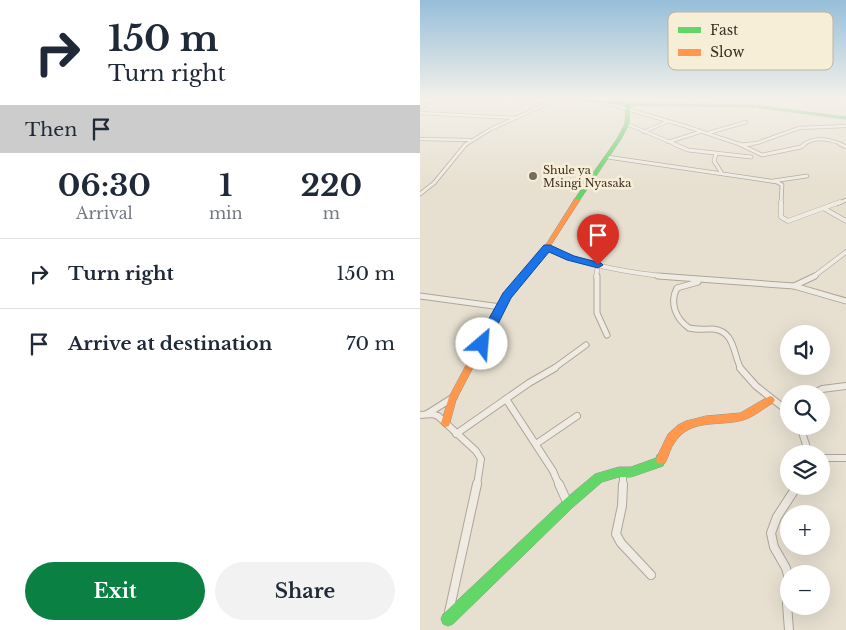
<!DOCTYPE html>
<html lang="en">
<head>
<meta charset="utf-8">
<style>
  body { margin:0; font-family:"Libre Baskerville",serif; background:#f2f2f3; color:#1f2937; height:100vh; display:flex; flex-direction:column; font-size:19px; white-space:nowrap }
  * { box-sizing:border-box; margin:0 }
  p { font-size:16px; color:#747a83 }
  .icon { flex:none; width:28px; height:28px; fill:none; stroke:currentColor; stroke-width:2; stroke-linecap:round; stroke-linejoin:round }
  .map { position:relative; flex:1; overflow:hidden }
  .side { display:flex; flex-direction:column; background:#fff; width:420px }
  .side>* { flex:none }
  .banner { background:#fff; color:#1f2937; overflow:hidden }
  .controls { position:absolute; left:360px; top:325px; display:grid; gap:10px }
  .controls a { display:grid; place-items:center; width:50px; height:50px; border-radius:50%; background:#fff; box-shadow:0 5px 20px #0002; font-size:25px }
  .pin { position:absolute; display:grid; place-items:center; width:42px; height:42px; color:#fff; margin:-51px -21px; border-radius:50% 50% 50% 0; rotate:-45deg; box-shadow:0 0 5px #0007 }
  .pin .icon { rotate:45deg }
  .me { position:absolute; width:55px; margin:-28px; rotate:27deg; stroke-linejoin:round; filter:drop-shadow(0 0 4px #0008) }
  .turn { display:flex; align-items:center; gap:18px; height:105px; padding:0 25px; font-size:22px }
  .turn .icon { width:65px; height:65px; stroke-width:2.5 }
  .turn b { display:block; font-size:35px; line-height:42px }
  .then { display:flex; align-items:center; height:48px; padding:0 25px; background:#0003; gap:10px; font-size:19px }
  .eta { display:flex; justify-content:space-evenly; align-items:center; height:85px; text-align:center }
  .eta b { font-size:30px; font-weight:700; line-height:35px }
  .primary-button { display:flex; gap:10px; margin-top:auto; padding:10px 25px }
  .primary-button a { flex:1; height:58px; border-radius:30px; background:#0b8043; color:#fff; font-size:20px; font-weight:700; line-height:58px; text-align:center }
  .primary-button a+a { background:#f2f2f3; color:#1f2937 }
  ul { padding:0; list-style:none }
  li { display:flex; align-items:center; gap:15px; height:70px; padding:0 25px; border-top:1px solid #e0e1e3 }
  li div { flex:1 }
  li b { display:block; font-size:19px }
  li em { font-style:normal }
  main { display:flex; flex:1; min-height:0 }
  .map>svg:first-child { display:block }
</style>
</head>
<body>
<main>
<section class="side">
<div class="banner">
<div class="turn"><svg class="icon" aria-label="right" viewBox="0 0 24 24"><path d="M7 20v-9h11M14 6l5 5-5 5"/></svg><div><b>150 m</b>Turn right</div></div>
<div class="then">Then<svg class="icon" aria-label="arrive" viewBox="0 0 24 24"><path d="M6 21V4h12l-3 4 3 4H6"/></svg></div>
</div>
<div class="eta">
<div><b>06:30</b><p>Arrival</p></div>
<div><b>1</b><p>min</p></div>
<div><b>220</b><p>m</p></div>
</div>
<ul>
<li><svg class="icon" aria-label="right" viewBox="0 0 24 24"><path d="M7 20v-9h11M14 6l5 5-5 5"/></svg><div><b>Turn right</b></div><em>150 m</em></li>
<li><svg class="icon" aria-label="arrive" viewBox="0 0 24 24"><path d="M6 21V4h12l-3 4 3 4H6"/></svg><div><b>Arrive at destination</b></div><em>70 m</em></li>
</ul>
<div class="primary-button"><a>Exit</a><a>Share</a></div>
</section>
<div class="map">
<svg width="426" height="630" viewBox="0 0 426 630">
  <rect width="100%" height="100%" fill="#e7e0d1"/>
  <g fill="none" stroke-linecap="round" stroke-linejoin="round">
    <g stroke="#ada599" stroke-width="4">
      <g id="street-far5">
        <path d="M267 98 295 103"/>
        <path d="M183 102 265 126 322 145"/>
        <path d="M334 106 345 98"/>
        <path d="M0 108 14 98"/>
        <path d="M0 113 96 118"/>
        <path d="M207 124 257 145"/>
        <path d="M224 132 248 121"/>
        <path d="M288 133 326 122"/>
        <path d="M0 139 50 140"/>
        <path d="M248 142 280 132"/>
        <path d="M45 145 71 129 137 99"/>
        <path d="M322 145 337 143 379 128 426 126"/>
        <path d="M383 145C394 136 411 139 423 145"/>
      </g>
    </g>
    <g stroke="#ada599" stroke-width="4.5">
      <g id="street-far4">
        <path d="M254 144 268 150 331 157"/>
        <path d="M319 144 342 155 381 147 385 144"/>
        <path d="M420 144 426 147"/>
        <path d="M322 145 332 144"/>
        <path d="M296 154 294 161 301 172"/>
        <path d="M187 157 357 182 362 185 361 204"/>
        <path d="M353 181 387 176"/>
        <path d="M0 194 14 183 46 144"/>
        <path d="M417 204 426 200"/>
      </g>
    </g>
    <g stroke="#ada599" stroke-width="5">
      <g id="street-far3">
        <path d="M361 202V217L368 221 420 202"/>
        <path d="M405 209 426 221"/>
        <path d="M127 247C165 266 207 272 249 277"/>
        <path d="M176 277 178 265"/>
        <path d="M393 277 426 252"/>
      </g>
    </g>
    <g stroke="#ada599" stroke-width="7">
      <g id="street-far2">
        <path d="M177 276V313L187 335"/>
        <path d="M238 276 374 286 395 276"/>
        <path d="M278 282 257 288C249 303 256 319 269 328 277 330 285 329 293 329 315 331 313 354 321 369"/>
        <path d="M374 286 426 301"/>
        <path d="M0 296 81 307"/>
        <path d="M133 369 166 345"/>
      </g>
    </g>
    <g stroke="#ada599" stroke-width="8">
      <g id="street-far1">
        <path d="M320 368 336 386 369 412"/>
        <path d="M393 394 402 389 426 386"/>
        <path d="M86 399 133 471 139 485"/>
        <path d="M7 414 34 397"/>
        <path d="M0 415 12 414 18 416 56 451 61 459 57 485"/>
        <path d="M380 426 389 454"/>
        <path d="M36 434 109 383 135 368"/>
        <path d="M116 444 157 416"/>
        <path d="M401 458H426"/>
        <path d="M203 485V472"/>
      </g>
    </g>
    <g stroke="#ada599" stroke-width="10">
      <g id="street">
        <path d="M139 484 148 504"/>
        <path d="M203 484 202 506 196 534 201 543 231 575"/>
        <path d="M29 612 57 484"/>
        <path d="M369 630 367 604 369 579 366 568 354 547 351 533 357 517 377 486"/>
      </g>
    </g>
    <g stroke="#9c958a" stroke-width="1">
      <g id="fast">
        <path d="M129 98H148L224 104 334 105 426 117V119L334 107 210 105 209 124 201 139 159 201 157 202 154 200 197 139 205 124 206 105Z"/>
        <path d="M241 454 245 455 246 459 243 466 211 477H199L182 482 152 508 33 624 28 626 23 624 21 619 23 614 144 500 175 474 199 467H211L236 458 237 455Z"/>
      </g>
    </g>
    <g stroke="#9c958a" stroke-width="1">
      <g id="slow">
        <path d="M155 199 160 200 129 248 90 297 36 400 29 426 26 427 23 426 21 423 29 397 83 296 125 246Z"/>
        <path d="M350 396 353 397 355 400 353 403C342 409 332 419 319 421 297 426 270 419 255 442 250 448 249 456 245 463L241 464 237 463 236 459 248 434 258 425 266 421 286 416 320 413Z"/>
      </g>
    </g>
    <use href="#street-far5" stroke="#efebe3" stroke-width="2.5"/>
    <use href="#street-far4" stroke="#efebe3" stroke-width="3"/>
    <use href="#street-far3" stroke="#efebe3" stroke-width="4"/>
    <use href="#street-far2" stroke="#efebe3" stroke-width="5"/>
    <use href="#street-far1" stroke="#efebe3" stroke-width="6"/>
    <use href="#street" stroke="#efebe3" stroke-width="8"/>
    <use href="#fast" fill="#63d668" fill-rule="evenodd"/>
    <use href="#slow" fill="#ff974d" fill-rule="evenodd"/>
  </g>
  <linearGradient id="sky" x2="0" y2="1"><stop stop-color="#96bed9"/><stop offset="0.53" stop-color="#f4f1ea"/><stop offset="1" stop-color="#f4f1ea" stop-opacity="0"/></linearGradient>
  <rect width="426" height="186" fill="url(#sky)"/>
  <path fill="#1a73e8" stroke="#114b97" d="M124 245H130L154 256 181 263 183 265 178 268 147 260 129 252 91 298 66 348H57L55 344 83 293Z"/>
  <circle fill="#786c5e" stroke="#f7eed8" stroke-width="2" cx="113" cy="176" r="5"/>
  <g text-anchor="middle" stroke-width="5" stroke-linejoin="round" paint-order="stroke">
    <g font-size="11" fill="#3d2e20" stroke="#f7eed8" text-anchor="start">
      <text x="123" y="174">Shule ya<tspan x="123" dy="13">Msingi Nyasaka</tspan></text>
    </g>
  </g>
  <rect x="248" y="12" width="165" height="58" rx="8" fill="#f7eed8" stroke="#bfb4a1" stroke-width="1"/>
  <rect x="258" y="27" width="23" height="6" fill="#63d668"/>
  <rect x="258" y="49" width="23" height="7" fill="#ff974d"/>
  <g font-size="14" fill="#3d2e20">
    <text x="290" y="35">Fast</text>
    <text x="290" y="57">Slow</text>
  </g>
</svg>
<div class="controls">
<a><svg class="icon" aria-label="sound" viewBox="0 0 24 24"><path d="M4 9h4l5-4v14l-5-4H4zM17 9q2 3 0 6"/></svg></a>
<a><svg class="icon" aria-label="search" viewBox="0 0 24 24"><circle cx="10" cy="10" r="6"/><path d="M15 15l6 6"/></svg></a>
<a><svg class="icon" aria-label="layers" viewBox="0 0 24 24"><path d="M12 4l9 5-9 5-9-5zM3 14l9 5 9-5"/></svg></a>
<a>+</a>
<a>−</a>
</div>
<div class="pin" style="left:178px;top:265px;background:#d93025"><svg class="icon" aria-label="arrive" viewBox="0 0 24 24"><path d="M6 21V4h12l-3 4 3 4H6"/></svg></div>
<svg class="me" style="left:62px;top:344px" viewBox="-20 -20 40 40"><circle r="19" fill="#fff"/><path d="M0-13L10 11 0 6-10 11z" fill="#1a73e8"/></svg>
</div>
</main>
</body>
</html>
